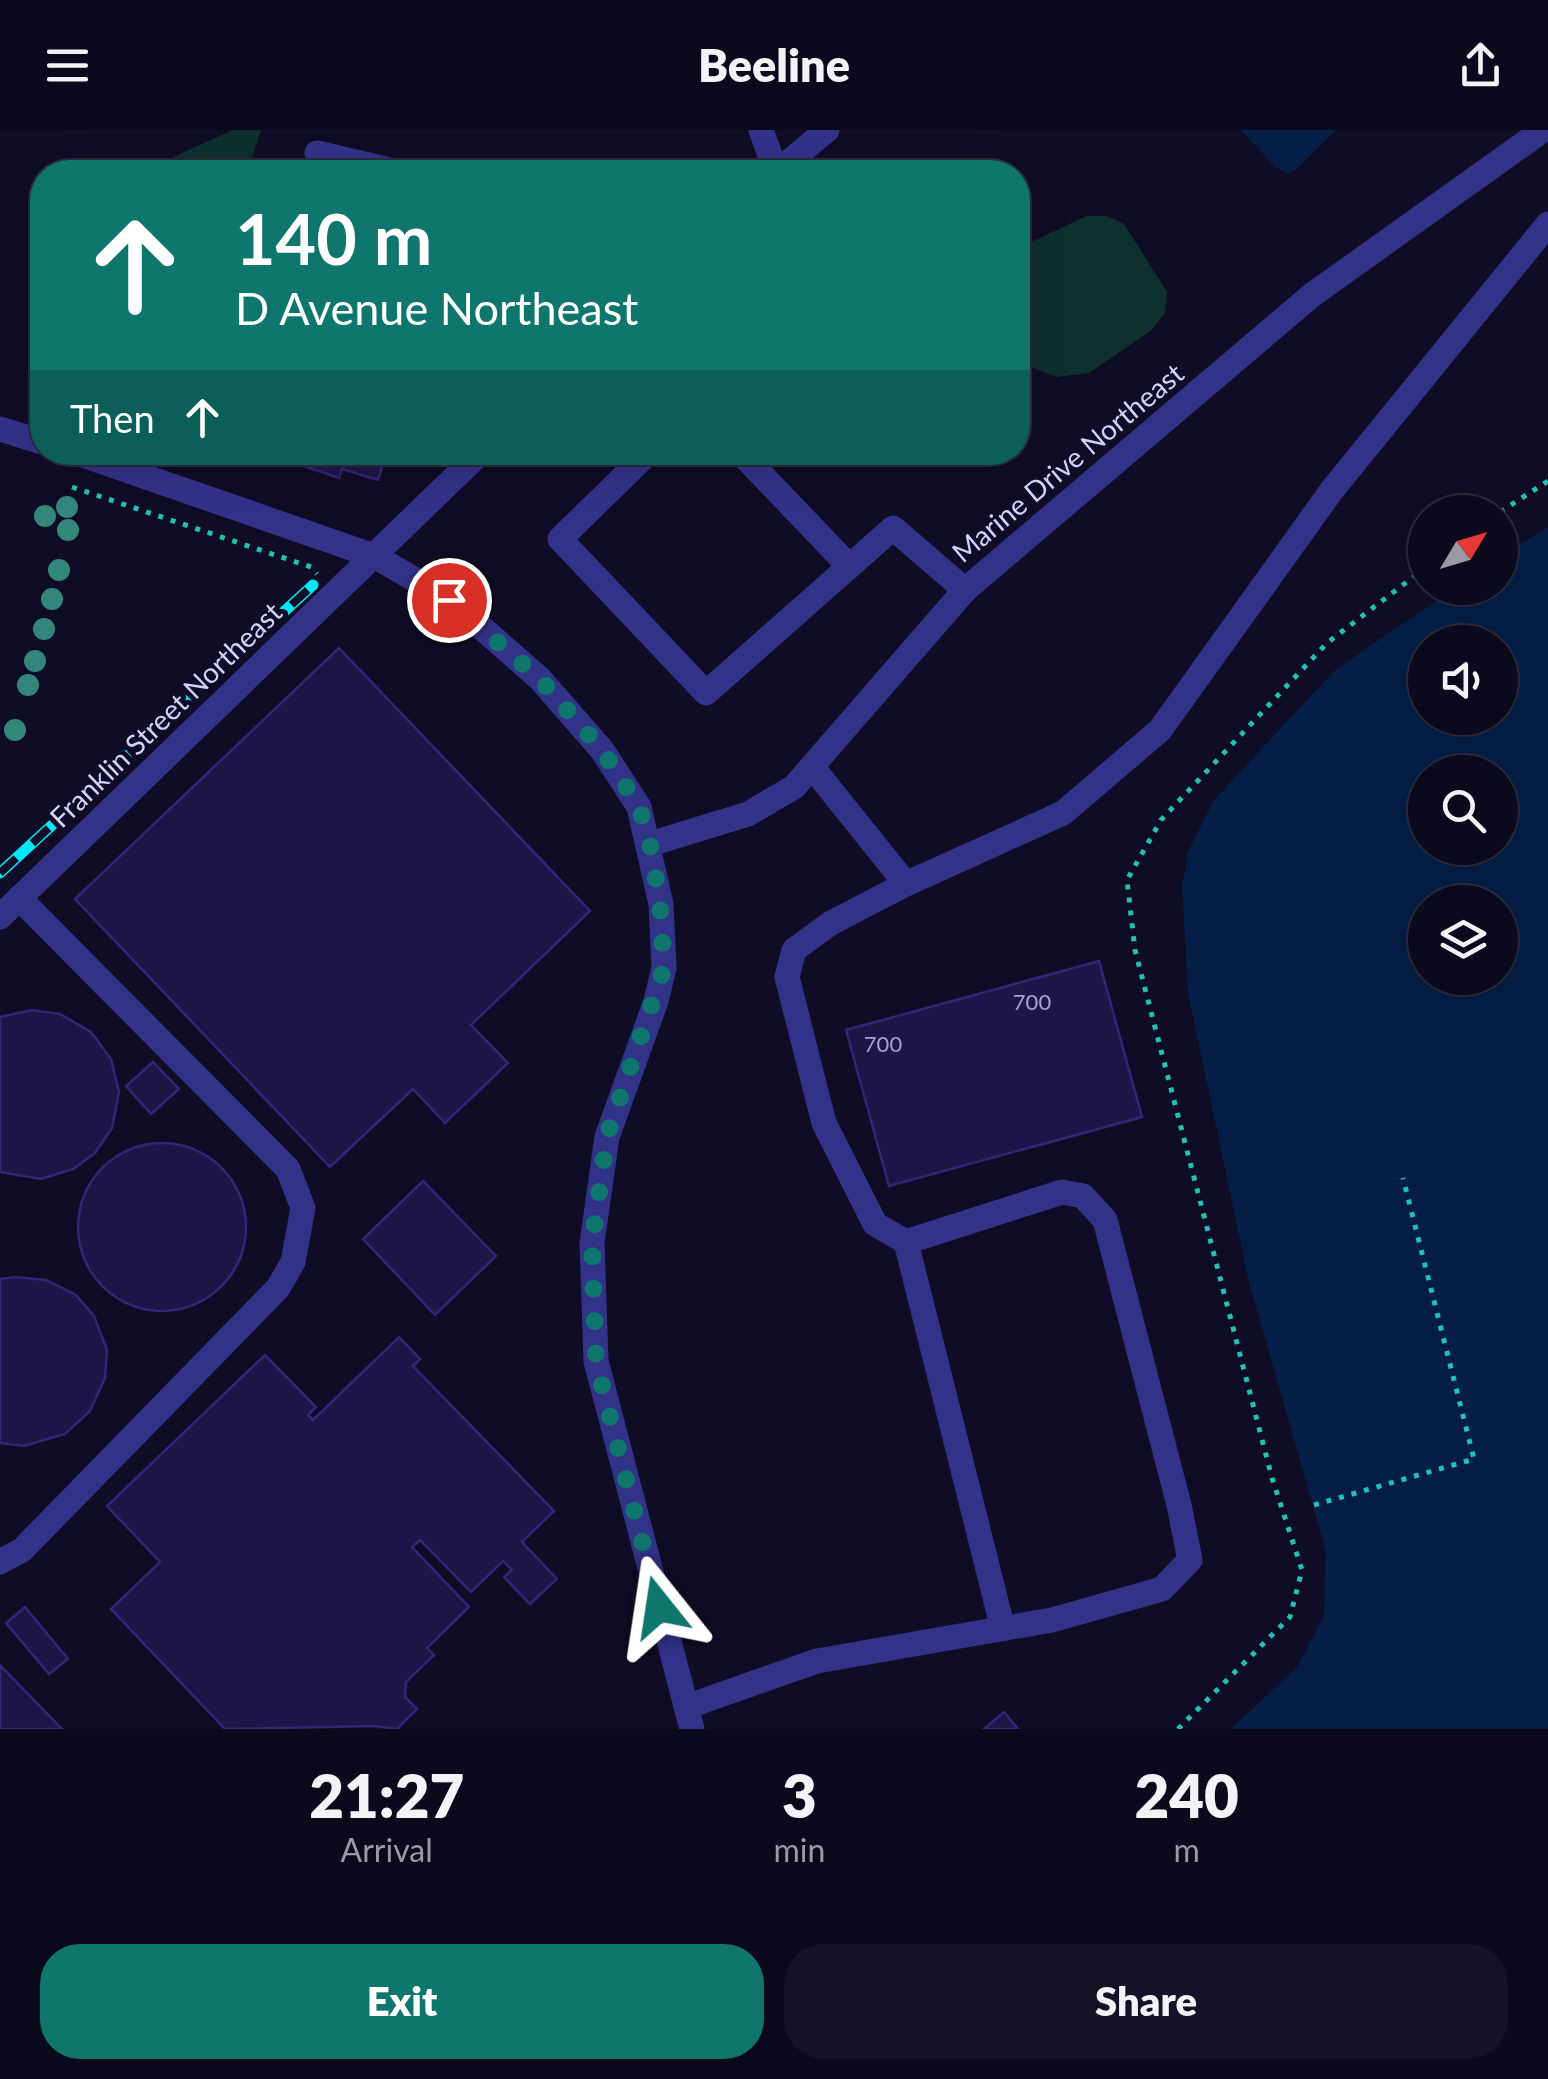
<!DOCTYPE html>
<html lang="en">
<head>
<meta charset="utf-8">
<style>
  body { margin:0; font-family:Lato,sans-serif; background:#141225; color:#f1f3f6; height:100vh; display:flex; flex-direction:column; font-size:38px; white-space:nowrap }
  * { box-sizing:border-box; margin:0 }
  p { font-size:32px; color:#9a9aa3 }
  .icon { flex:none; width:55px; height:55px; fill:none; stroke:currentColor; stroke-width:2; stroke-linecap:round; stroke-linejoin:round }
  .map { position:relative; height:1599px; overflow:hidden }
  .drawer { display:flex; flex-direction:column; background:#0b091c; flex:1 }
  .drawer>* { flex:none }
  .banner { position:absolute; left:30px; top:30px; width:1000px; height:305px; border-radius:40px; box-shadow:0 10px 40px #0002,0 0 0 2px #2b2a3b; background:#0f766e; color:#fff; overflow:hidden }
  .needle { width:65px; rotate:52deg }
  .controls { position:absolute; left:1408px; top:365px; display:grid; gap:20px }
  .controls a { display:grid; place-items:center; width:110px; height:110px; border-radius:50%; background:#0b091c; box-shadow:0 10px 40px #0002,0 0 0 2px #2b2a3b; font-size:50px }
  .pin { position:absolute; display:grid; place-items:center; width:85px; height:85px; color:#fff; margin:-42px; border:5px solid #fff; border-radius:50%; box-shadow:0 2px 10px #0007 }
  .me { position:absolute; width:110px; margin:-55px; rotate:345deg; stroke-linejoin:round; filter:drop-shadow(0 0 8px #0008) }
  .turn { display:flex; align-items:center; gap:35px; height:210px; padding:0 40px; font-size:45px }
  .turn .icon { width:130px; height:130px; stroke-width:2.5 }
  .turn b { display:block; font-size:70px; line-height:85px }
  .then { display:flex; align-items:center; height:95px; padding:0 40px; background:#0003; gap:20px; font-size:38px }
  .eta { display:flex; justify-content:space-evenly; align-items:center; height:170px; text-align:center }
  .eta b { font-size:60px; font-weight:800; line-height:70px }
  .primary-button { display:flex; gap:20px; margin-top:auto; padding:20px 40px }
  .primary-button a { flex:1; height:115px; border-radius:40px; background:#0f766e; color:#fff; font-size:40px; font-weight:800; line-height:115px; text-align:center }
  .primary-button a+a { background:#141225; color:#f1f3f6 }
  header { display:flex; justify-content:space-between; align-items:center; height:130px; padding:0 40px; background:#0b091c; font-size:45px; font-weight:800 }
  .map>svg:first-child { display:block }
</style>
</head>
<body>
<header><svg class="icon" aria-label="menu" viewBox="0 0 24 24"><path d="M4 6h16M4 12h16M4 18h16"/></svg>Beeline<svg class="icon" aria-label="share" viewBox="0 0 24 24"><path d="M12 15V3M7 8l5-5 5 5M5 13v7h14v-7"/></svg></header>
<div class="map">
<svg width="1548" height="1599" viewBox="0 0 1548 1599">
  <rect width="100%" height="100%" fill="#0f0c25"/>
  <g fill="#0e302e">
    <path d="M233 0H261L249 37 252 42H170L173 27Z"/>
    <path d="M1087 86H1107L1124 94 1167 162 1165 183 1152 200 1089 243 1056 247 1018 232V118Z"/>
  </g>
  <g fill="#041e46" fill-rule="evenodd">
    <path d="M1241 0H1336L1298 38 1288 43 1276 38Z"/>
    <path d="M1548 397V1599H1231L1298 1536 1324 1485 1326 1421 1249 1153 1188 863 1182 756 1188 722 1214 670 1334 541 1454 458H1500V426ZM1425 512H1500V588H1425ZM1425 642H1500V718H1425ZM1425 772H1500V848H1425Z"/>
  </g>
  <g fill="#1f1648" stroke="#332577" stroke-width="2.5">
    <path d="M262 322H387L378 350 342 339 339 348Z"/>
    <path d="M339 518 590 781 471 895 508 933 445 993 413 959 330 1037 75 769Z"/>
    <path d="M1099 831 1142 987 889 1056 846 900Z"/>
    <path d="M32 880 60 884 91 902 111 929 119 962 112 998 95 1023 73 1039 41 1049 0 1042V887Z"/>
    <path d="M153 932 179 959 151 984 126 956Z"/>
    <circle cx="162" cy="1097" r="84"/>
    <path d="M423 1051 496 1126 435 1185 363 1109Z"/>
    <path d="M15 1147 46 1150 76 1165 94 1186 107 1220 105 1248 90 1281 65 1304 24 1316 0 1313V1149Z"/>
    <path d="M399 1207 420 1229 413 1236 554 1381 522 1412 557 1449 530 1474 504 1447 512 1440 503 1431 471 1462 420 1410 412 1417 469 1477 427 1518 434 1525 406 1552 405 1567 417 1579 397 1599 375 1596 225 1599 111 1479 160 1432 107 1376 265 1225 316 1277 308 1285 313 1290Z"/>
    <path d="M25 1477 68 1529 49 1544 6 1493Z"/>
    <path d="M0 1535 62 1599H0Z"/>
    <path d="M1004 1582 1018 1599H984Z"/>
  </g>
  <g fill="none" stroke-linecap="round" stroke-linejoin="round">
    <g stroke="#21c2b3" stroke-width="5" stroke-dasharray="5 8" stroke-linecap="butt">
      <path d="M72 357 311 437 317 444"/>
      <path d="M1500 382 1548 351"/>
      <path d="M1314 1375 1474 1329 1403 1048"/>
      <path d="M1178 1599 1290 1487 1302 1440 1272 1348 1135 820 1127 750 1161 690 1327 513 1425 438"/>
    </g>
    <g stroke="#333289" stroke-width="25">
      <path d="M761 0 776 42"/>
      <path d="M317 23 398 42"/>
      <path d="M777 42 827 0"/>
      <path d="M0 299 42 312"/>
      <path d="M74 322 374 426 449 469 540 549 602 620 639 677 661 774 664 838 656 871 607 1007 592 1113 596 1231 692 1599"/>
      <path d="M649 322 560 409 706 563 893 398 965 460"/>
      <path d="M740 322 848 435"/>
      <path d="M813 638 906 754"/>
      <path d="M650 714 748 684 794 657 965 460 1312 165 1543 0"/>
      <path d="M0 787 481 322"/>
      <path d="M906 1112 1003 1499"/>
      <path d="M0 1432 22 1420 278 1158 293 1132 303 1078 288 1039 19 768"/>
      <path d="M686 1577 817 1531 1052 1490 1162 1459 1190 1430 1179 1375 1105 1090 1083 1066 1062 1062 906 1112 875 1094 824 993 787 847 794 820 831 793 906 754 1063 683 1160 600 1332 360 1548 94"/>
    </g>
    <g stroke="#00e9fb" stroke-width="11">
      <path id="rail" d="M0 743 313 455"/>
    </g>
    <use href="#rail" stroke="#0f0c25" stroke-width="8" stroke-dasharray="22" stroke-linecap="butt"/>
  </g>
  <g fill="#32877a">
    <circle cx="67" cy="377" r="11"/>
    <circle cx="45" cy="386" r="11"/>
    <circle cx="68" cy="400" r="11"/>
    <circle cx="59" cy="440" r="11"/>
    <circle cx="52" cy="469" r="11"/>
    <circle cx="44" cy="499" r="11"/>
    <circle cx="35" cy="531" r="11"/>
    <circle cx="28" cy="555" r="11"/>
    <circle cx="15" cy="600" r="11"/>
  </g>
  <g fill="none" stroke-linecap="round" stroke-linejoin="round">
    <path stroke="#0f766e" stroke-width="18" stroke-dasharray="0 32.4" d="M449 470 540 549 602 620 639 676 650 714 660 774 664 838 607 1006 592 1114 596 1232 659 1477"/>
  </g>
  <g text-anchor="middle" stroke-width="10" stroke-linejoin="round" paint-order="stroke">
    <g font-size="22" fill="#a7a2d1">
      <text x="1032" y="880">700</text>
      <text x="883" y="922">700</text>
    </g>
    <g font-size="28" fill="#d4d0ff" stroke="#0f0c25">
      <text transform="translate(1068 333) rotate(-40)" y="10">Marine Drive Northeast</text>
      <text transform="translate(166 585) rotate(-44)" y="10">Franklin Street Northeast</text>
    </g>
  </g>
</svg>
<div class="controls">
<a><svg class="needle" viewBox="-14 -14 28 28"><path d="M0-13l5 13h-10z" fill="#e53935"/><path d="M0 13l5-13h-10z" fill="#9a9aa3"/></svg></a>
<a><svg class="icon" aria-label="sound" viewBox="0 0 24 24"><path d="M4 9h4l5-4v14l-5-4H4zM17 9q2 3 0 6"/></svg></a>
<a><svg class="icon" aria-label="search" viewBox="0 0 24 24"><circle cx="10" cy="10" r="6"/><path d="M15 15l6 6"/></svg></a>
<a><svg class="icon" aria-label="layers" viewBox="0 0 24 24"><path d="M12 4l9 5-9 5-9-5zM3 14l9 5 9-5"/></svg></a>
</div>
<div class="pin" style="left:449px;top:470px;background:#d93025"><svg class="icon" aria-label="arrive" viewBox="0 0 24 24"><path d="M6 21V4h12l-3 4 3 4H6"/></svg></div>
<svg class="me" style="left:659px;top:1477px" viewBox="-20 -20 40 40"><path d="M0-17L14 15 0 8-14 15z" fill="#0f766e" stroke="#fff" stroke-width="4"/></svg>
<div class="banner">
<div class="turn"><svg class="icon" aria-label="ahead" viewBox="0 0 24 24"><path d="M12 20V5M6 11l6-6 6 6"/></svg><div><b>140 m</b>D Avenue Northeast</div></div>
<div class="then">Then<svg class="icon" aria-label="ahead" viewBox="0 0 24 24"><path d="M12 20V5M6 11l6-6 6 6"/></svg></div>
</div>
</div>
<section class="drawer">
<div class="eta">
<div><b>21:27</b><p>Arrival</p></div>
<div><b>3</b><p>min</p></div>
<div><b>240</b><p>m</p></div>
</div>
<div class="primary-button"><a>Exit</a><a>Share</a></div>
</section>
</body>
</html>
